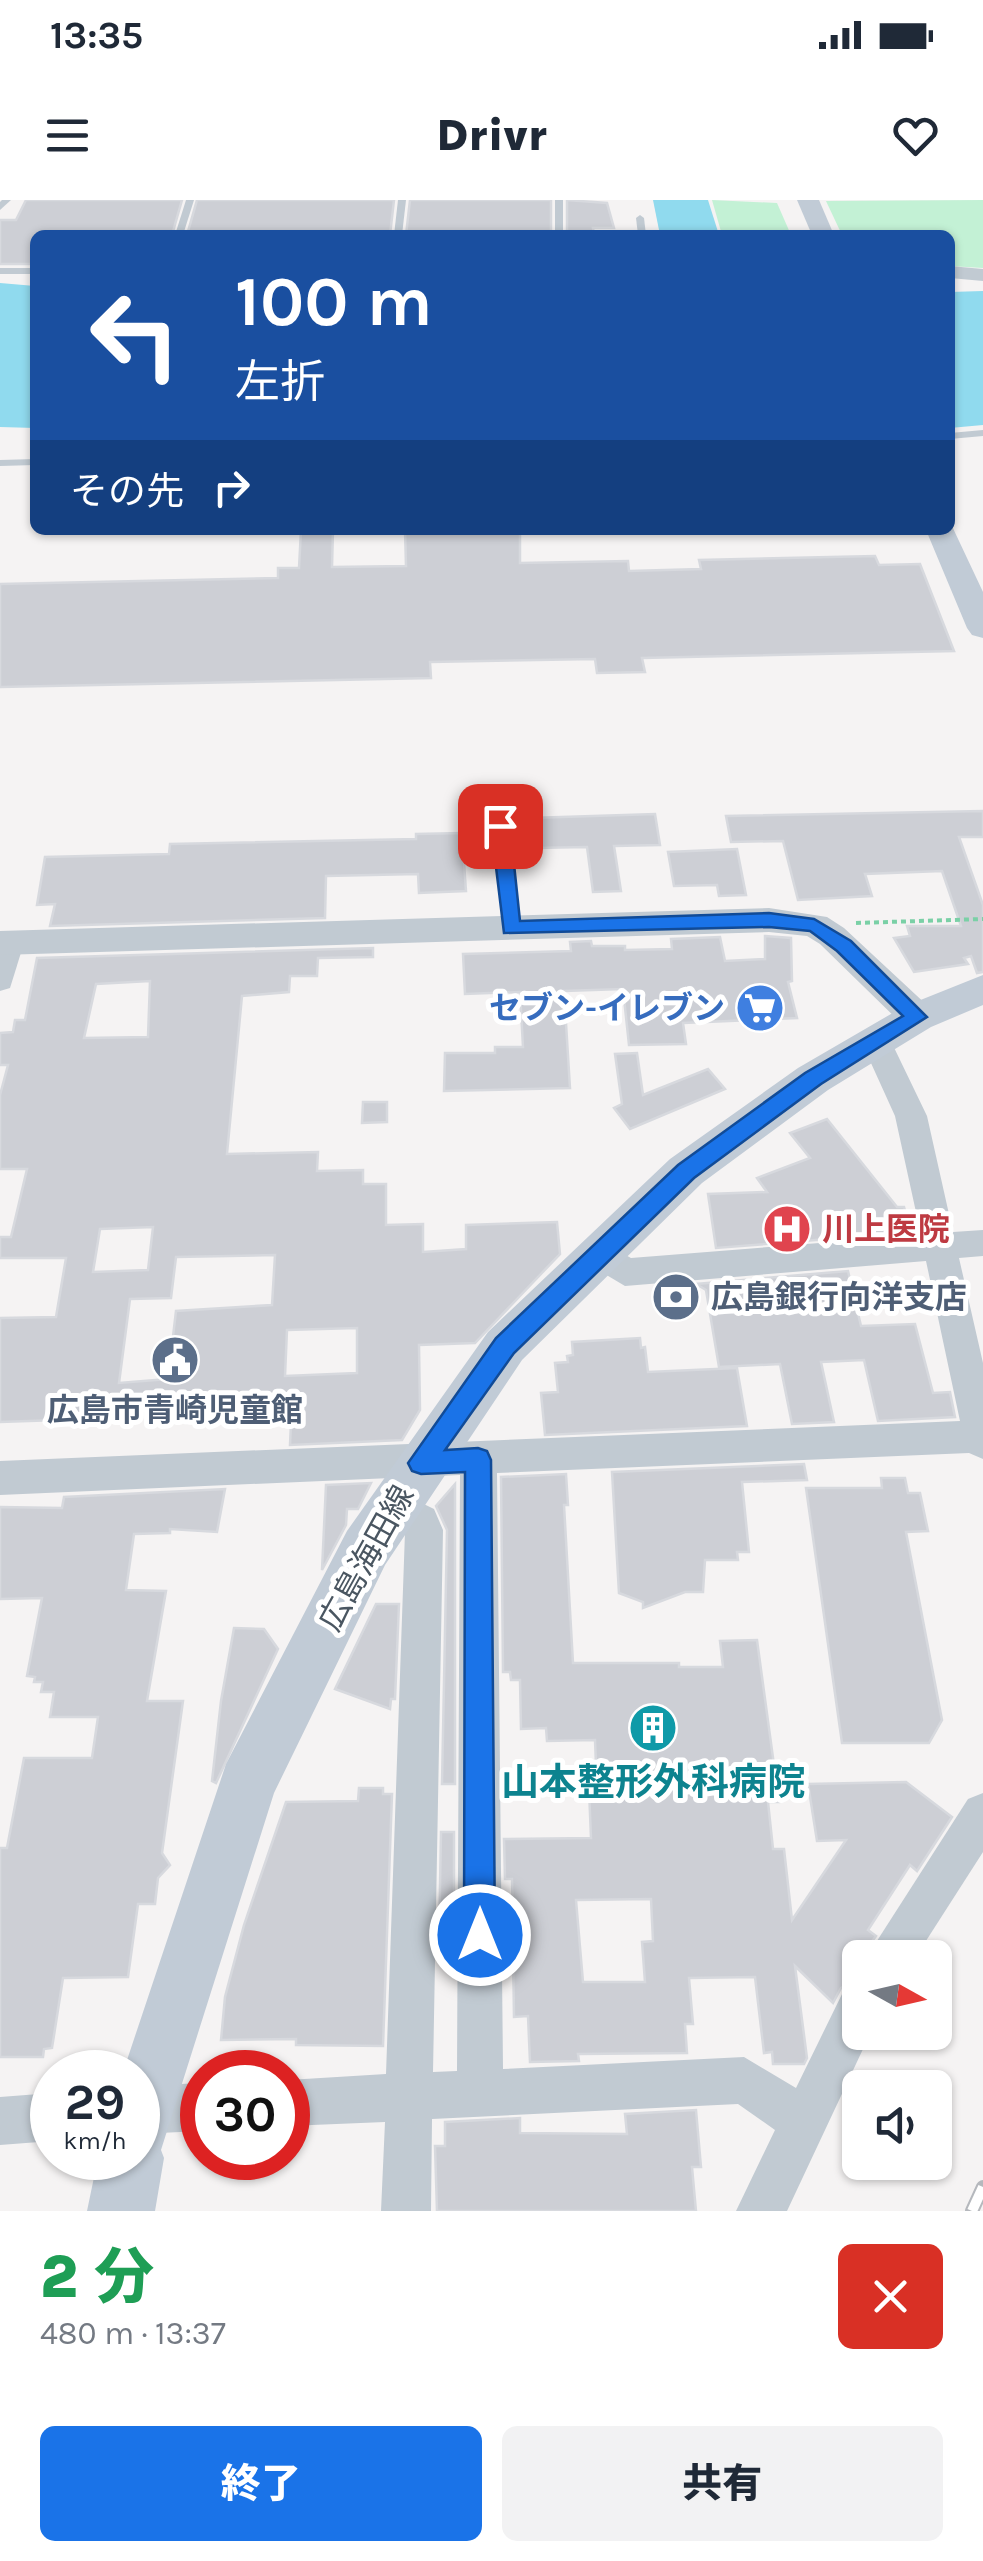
<!DOCTYPE html>
<html lang="ja">
<head>
<meta charset="utf-8">
<style>
  body { margin:0; font-family:Karla,"Noto Sans JP",sans-serif; background:#f2f2f3; color:#1f2937; height:100vh; display:flex; flex-direction:column; font-size:38px; white-space:nowrap }
  * { box-sizing:border-box; margin:0 }
  p { font-size:32px; color:#747a83 }
  .icon { flex:none; width:55px; height:55px; fill:none; stroke:currentColor; stroke-width:2; stroke-linecap:round; stroke-linejoin:round }
  .map { position:relative; height:2011px; overflow:hidden }
  .drawer { display:flex; flex-direction:column; background:#fff; flex:1 }
  .drawer>* { flex:none }
  .banner { position:absolute; left:30px; top:30px; width:925px; height:305px; border-radius:15px; box-shadow:0 2px 8px #0004; background:#1a4fa0; color:#fff; overflow:hidden }
  .needle { width:65px; rotate:98deg }
  .buttons { position:absolute; left:842px; top:1740px; display:grid; gap:20px }
  .buttons a { display:grid; place-items:center; width:110px; height:110px; border-radius:15px; background:#fff; box-shadow:0 2px 8px #0004; font-size:50px }
  .speed { position:absolute; left:30px; top:1850px; display:flex; gap:20px; font-size:50px; font-weight:700; text-align:center }
  .speed>* { display:grid; place-content:center; width:130px; height:130px; border-radius:50%; background:#fff; box-shadow:0 2px 8px #0004; line-height:1 }
  .speed small { font-size:25px; font-weight:400 }
  .speed .limit { border:15px solid #d22; background:#fff; color:#111 }
  .pin { position:absolute; display:grid; place-items:center; width:85px; height:85px; color:#fff; margin:-42px; border-radius:20px; box-shadow:0 5px 15px #0006 }
  .me { position:absolute; width:110px; margin:-55px; rotate:0deg; stroke-linejoin:round; filter:drop-shadow(0 0 8px #0008) }
  .turn { display:flex; align-items:center; gap:35px; height:210px; padding:0 40px; font-size:45px }
  .turn .icon { width:130px; height:130px; stroke-width:2.5 }
  .turn b { display:block; font-size:70px; line-height:85px }
  .then { display:flex; align-items:center; height:95px; padding:0 40px; background:#0003; gap:20px; font-size:38px }
  .round { display:grid; place-items:center; flex:none; width:105px; height:105px; border-radius:15px; background:#f2f2f3 }
  .headline { display:flex; align-items:center; justify-content:space-between; height:170px; padding:0 40px }
  h1 { font-size:60px; font-weight:800; line-height:75px; color:#1e9e55 }
  .button { display:flex; gap:20px; margin-top:auto; padding:20px 40px }
  .button a { flex:1; height:115px; border-radius:15px; background:#1a73e8; color:#fff; font-size:40px; font-weight:800; line-height:115px; text-align:center }
  .button a+a { background:#f2f2f3; color:#1f2937 }
  .status { display:flex; justify-content:space-between; align-items:center; height:70px; padding:0 50px; background:#fff; direction:ltr }
  .status svg { height:28px; fill:currentColor }
  header { display:flex; justify-content:space-between; align-items:center; height:130px; padding:0 40px; background:#fff; font-size:45px; font-weight:800 }
  .map>svg:first-child { display:block }
</style>
</head>
<body>
<div class="status"><b>13:35</b><svg viewBox="0 0 49 12"><path d="M0 12V9h3v3zM5 12V6h3v6zM10 12V3h3v9zM15 12V0h3v12zM26 1h20v11H26zM47 4h2v5h-2z"/></svg></div>
<header><svg class="icon" aria-label="menu" viewBox="0 0 24 24"><path d="M4 6h16M4 12h16M4 18h16"/></svg>Drivr<svg class="icon" aria-label="heart" viewBox="0 0 24 24"><path d="M12 20l-8-8c-3-5 5-10 8-4 3-6 11-1 8 4z"/></svg></header>
<div class="map">
<svg width="983" height="2011" viewBox="0 0 983 2011">
  <rect width="100%" height="100%" fill="#f5f3f3"/>
  <g fill="#c3f1d5">
    <path d="M712 0 777 3 791 35H722Z"/>
    <path d="M983 0V68L950 66V35H842L826 1Z"/>
  </g>
  <g fill="#90daee">
    <path d="M653 0H708L719 35H660Z"/>
    <path d="M0 83 35 86V228L0 227Z"/>
    <path d="M983 91V225L950 228V92Z"/>
  </g>
  <g fill="#cdcfd5" stroke="#d7d9de" stroke-width="2.5" fill-rule="evenodd">
    <path d="M26 0H182L172 35H35V64H0V20H16Z"/>
    <path d="M197 0H394L390 35H187Z"/>
    <path d="M410 0H551V35H406Z"/>
    <path d="M567 0 607 3 614 28H593L594 35H567Z"/>
    <path d="M301 330H333L332 367 406 366 405 330H520V363L628 361 629 371 701 369 699 360 875 356 879 365 920 364 954 451 642 458 645 472 597 473 595 459 430 462 431 478 0 487V384L278 378V368H299Z"/>
    <path d="M983 611V637H959L983 705V772L977 773 971 756 964 758 968 764 914 772 894 738 910 736 907 726H961L942 671 865 674 872 696 798 700 783 641 731 642 726 616Z"/>
    <path d="M655 614 660 645 614 646 621 691 593 692 587 647 534 648 531 618Z"/>
    <path d="M462 633 466 691 419 693 418 674 326 676 325 718 50 726 55 704 37 705 45 657 169 654 170 644 416 639V634Z"/>
    <path d="M737 649 746 695 719 696 717 685 674 686 668 652Z"/>
    <path d="M765 736 791 738 792 781 788 782 797 818 683 823 686 844 629 845 623 789 564 791 570 888 444 891 445 853H495V847H523L520 792 465 794 463 754 571 751 570 742 591 741 592 746H625V750L672 749 671 739 720 737 725 761 765 759Z"/>
    <path d="M373 748V757L318 758 317 776H290L289 792 242 796 227 954 318 952 317 971 363 970V984H386V1025L423 1024V1052L466 1049V1025L557 1022 560 1054 475 1143 419 1145 420 1210 402 1240 290 1245 292 1200 116 1208 115 1218 0 1222V1118L56 1117 66 1058H0V1037H11L27 969H0V895L8 865H0V833L13 832 15 820H25L37 758ZM150 781 148 837 84 838 96 784ZM153 1027 148 1070 93 1072 100 1029ZM275 1055 272 1105 176 1111 168 1179 119 1183 130 1099 171 1098 176 1057ZM357 1128V1173L285 1176 287 1130Z"/>
    <path d="M637 853 643 895 708 869 725 889 630 929 614 908 622 904 615 854Z"/>
    <path d="M363 902H387V922L362 923Z"/>
    <path d="M827 919 897 1007H904L907 1018H913L916 1032 716 1048 708 994 767 992 757 978 810 958 790 933Z"/>
    <path d="M848 1071 861 1126 915 1124 933 1193 950 1192 955 1217 878 1221 864 1160 821 1162 834 1222 792 1224 780 1164 719 1167 706 1090 696 1084Z"/>
    <path d="M640 1138 641 1148 645 1147 648 1172 737 1168 747 1226 545 1235 541 1193 558 1192 555 1163 568 1162 567 1156 573 1155 572 1142Z"/>
    <path d="M804 1264 807 1280 742 1282 749 1352H737L738 1360H705L703 1392H685L643 1408V1402L619 1393 612 1272Z"/>
    <path d="M566 1274 568 1305H564L573 1463H679V1467H723L720 1441 757 1440 779 1602H768L773 1649H784L792 1720 846 1640 817 1641 808 1584 906 1582 952 1617 917 1671 910 1665 868 1730 876 1736 860 1758V1768L851 1783 841 1788 833 1803 795 1766 807 1858 804 1864H773L772 1852 764 1853 755 1777 689 1778 693 1824H685L687 1853 578 1854 579 1861 530 1862 528 1816 514 1817 513 1752H509L505 1741V1722H513L512 1679H505L504 1639 591 1638 589 1589 597 1590 595 1540 547 1541 546 1528 521 1529 520 1480H511L510 1472H503L501 1277ZM651 1699 653 1741 642 1742 645 1782H583L576 1700Z"/>
    <path d="M881 1278H905L908 1293H920L928 1331 906 1332 942 1520 929 1543H842L806 1288H882Z"/>
    <path d="M371 1283 358 1309H347L346 1325 322 1370 326 1285Z"/>
    <path d="M455 1284V1584H442L447 1330 436 1306Z"/>
    <path d="M225 1289 217 1332 170 1329V1333L134 1334 126 1390 166 1391 147 1501H183L162 1653 170 1665 158 1678 155 1704H138L128 1777 63 1778 52 1848 44 1849 43 1857H0V1648H7L24 1558H92L98 1517H50L54 1492H41L43 1482H34L35 1477 27 1476 42 1398 0 1399V1307L62 1308 64 1297Z"/>
    <path d="M376 1404H399L395 1499H391L390 1509 335 1489Z"/>
    <path d="M234 1428 264 1429 278 1449 216 1583 212 1581 221 1501Z"/>
    <path d="M359 1588H383V1594H392L383 1846 296 1845V1839L221 1840 225 1797 244 1725 286 1602 358 1601Z"/>
    <path d="M441 1632H454V1741L439 1742Z"/>
    <path d="M696 1910 701 1967H692L696 2011H437L435 1946H445V1922L520 1918V1933L627 1934 625 1914Z"/>
  </g>
  <g fill="none" stroke-linecap="round" stroke-linejoin="round">
    <path stroke="#7ad0a6" stroke-width="4" stroke-dasharray="5 4" stroke-linecap="butt" d="M856 723 983 719"/>
    <g fill="#c1cad2" fill-rule="evenodd">
      <path d="M2 0H11L0 10V2Z"/>
      <path d="M186 0H194L183 35H175Z"/>
      <path d="M398 0H406L402 35H394Z"/>
      <rect x="555" y="0" width="8" height="35"/>
      <path d="M640 15 644 18 646 35H638L636 18Z"/>
      <rect x="0" y="68" width="35" height="6"/>
      <path d="M983 230V236L950 239V233Z"/>
      <path d="M35 259V265L0 266V260Z"/>
      <path d="M497 587 504 591 519 728 511 733 503 728 490 591Z"/>
    </g>
    <g fill="#c1cad2" fill-rule="evenodd">
      <path d="M10 733 20 736 24 743 10 788 0 791V736Z"/>
      <path d="M876 830 887 833 927 916 953 1032 983 1030V1056L959 1058 983 1163V1259L969 1253 497 1273 503 1869 744 1857 796 1888 844 1790 860 1783V1832H871L787 2011H736L775 1930 738 1904 432 1919 431 2011H381L385 1922 288 1926V1880L386 1874 405 1332 380 1318 374 1306 380 1294 393 1289 434 1309 443 1330 433 1872 457 1871 460 1275 0 1295V1261L960 1221 926 1061 625 1086 588 1064 583 1054 588 1044 600 1041 631 1058 921 1035 895 916 861 841 865 833Z"/>
      <path d="M983 1593V1652L915 1758H866L968 1599Z"/>
      <path d="M202 1883V1931L138 1934V1886Z"/>
      <path d="M52 1893V1941L0 1945V1897Z"/>
    </g>
    <g fill="#c1cad2" fill-rule="evenodd">
      <path d="M950 66 983 69V81L950 78Z"/>
      <path d="M769 708 827 717 844 728 930 808 935 817 930 826 917 830 904 826 820 744 807 736 769 732 0 755V731Z"/>
    </g>
    <g fill="#c1cbd6" fill-rule="evenodd">
      <path d="M797 0H819L834 35H812Z"/>
      <path d="M951 324 983 392V438L972 435 967 428 926 330H950Z"/>
      <path d="M983 775V805L931 827 828 890 702 983 522 1160 385 1365 274 1593 161 1950 164 1958 155 2011H87L98 1958H138V1872H123L226 1564 347 1331 488 1132 670 959 798 868 903 807Z"/>
    </g>
    <g stroke="#b5b8bd" stroke-width="14">
      <path id="rail" d="M972 2011 983 1987"/>
    </g>
    <use href="#rail" stroke="#fff" stroke-width="10" stroke-dasharray="30" stroke-linecap="butt"/>
  </g>
  <path fill="#1a73e8" stroke="#114b97" stroke-width="2.5" d="M500 620 510 626 520 721 769 713 814 719 851 741 927 817 821 884 694 978 514 1153 445 1250 478 1248 487 1251 491 1260 495 1735 491 1746 480 1750 469 1746 464 1735 465 1272 421 1274 412 1271 408 1263 496 1138 678 965 805 873 903 816 837 751 810 731 769 727 504 733 491 626Z"/>
  <defs>
    <g id="supermarket-disc" transform="scale(2.5)"><circle r="9.5" fill="#3f7fe0" stroke="#fff"/><path d="M-6-5.5h2.5l.6 2H6L4.5 2H-2.5L-4.4-4H-6ZM-1.5 3.2a1.3 1.3 0 1 0 .1 0ZM3 3.2a1.3 1.3 0 1 0 .1 0Z" fill="#fff"/></g>
    <g id="hospital-disc" transform="scale(2.5)"><circle r="9.5" fill="#e0444e" stroke="#fff"/><path d="M-5-5h3v3.5h4V-5h3V5h-3V1.5h-4V5h-3Z" fill="#fff"/></g>
    <g id="bank-disc" transform="scale(2.5)"><circle r="9.5" fill="#5c6f8a" stroke="#fff"/><path d="M-6-4H6V4H-6ZM0-2.3a2.3 2.3 0 1 0 0 4.6a2.3 2.3 0 1 0 0-4.6Z" fill="#fff"/></g>
    <g id="civic-disc" transform="scale(2.5)"><circle r="9.5" fill="#5c6f8a" stroke="#fff"/><path d="M-.6-6.5H3V-4.5H.6V-3L4-1V1h2V6H-6V1h2V-1L-.6-3ZM-1.2 2.5V6h2.4V2.5Z" fill="#fff"/></g>
    <g id="building-disc" transform="scale(2.5)"><circle r="9.5" fill="#0f9aa8" stroke="#fff"/><path d="M-4-6H4V6H1V3H-1V6H-4ZM-2.5-4.3h1.7v1.8h-1.7ZM.8-4.3h1.7v1.8H.8ZM-2.5-1h1.7V.8h-1.7ZM.8-1h1.7V.8H.8Z" fill="#fff"/></g>
  </defs>
  <g fill-rule="evenodd">
    <use href="#supermarket-disc" x="760" y="808"/>
    <use href="#hospital-disc" x="787" y="1029"/>
    <use href="#bank-disc" x="676" y="1097"/>
    <use href="#civic-disc" x="175" y="1160"/>
    <use href="#building-disc" x="653" y="1528"/>
  </g>
  <g text-anchor="middle" stroke-width="10" stroke-linejoin="round" paint-order="stroke">
    <g font-size="32" font-weight="bold" fill="#366cbe" stroke="#fff" text-anchor="end">
      <text x="725" y="819">セブン-イレブン</text>
    </g>
    <g font-size="32" font-weight="bold" fill="#be3a42" stroke="#fff" text-anchor="start">
      <text x="822" y="1040">川上医院</text>
    </g>
    <g font-size="32" font-weight="bold" fill="#4e5e75" stroke="#fff" text-anchor="start">
      <text x="711" y="1108">広島銀行向洋支店</text>
      <text x="175" y="1221" text-anchor="middle">広島市青崎児童館</text>
    </g>
    <g font-size="32" fill="#4a5661" stroke="#fff">
      <text transform="translate(366 1358) rotate(-61)" y="11">広島海田線</text>
    </g>
    <g font-size="38" font-weight="bold" fill="#0d838f" stroke="#fff">
      <text x="653" y="1595">山本整形外科病院</text>
    </g>
  </g>
</svg>
<div class="buttons">
<a><svg class="needle" viewBox="-14 -14 28 28"><path d="M0-13l5 13h-10z" fill="#e53935"/><path d="M0 13l5-13h-10z" fill="#747a83"/></svg></a>
<a><svg class="icon" aria-label="sound" viewBox="0 0 24 24"><path d="M4 9h4l5-4v14l-5-4H4zM17 9q2 3 0 6"/></svg></a>
</div>
<div class="speed"><div>29<small>km/h</small></div><div class="limit">30</div></div>
<div class="pin" style="left:500px;top:626px;background:#d93025"><svg class="icon" aria-label="arrive" viewBox="0 0 24 24"><path d="M6 21V4h12l-3 4 3 4H6"/></svg></div>
<svg class="me" style="left:480px;top:1735px" viewBox="-20 -20 40 40"><circle r="17" fill="#1a73e8" stroke="#fff" stroke-width="3"/><path d="M0-11L8 9 0 5-8 9z" fill="#fff"/></svg>
<div class="banner">
<div class="turn"><svg class="icon" aria-label="left" viewBox="0 0 24 24"><path d="M17 20v-9H6M10 6l-5 5 5 5"/></svg><div><b>100 m</b>左折</div></div>
<div class="then">その先<svg class="icon" aria-label="right" viewBox="0 0 24 24"><path d="M7 20v-9h11M14 6l5 5-5 5"/></svg></div>
</div>
</div>
<section class="drawer">
<div class="headline"><div><h1>2 分</h1><p>480 m · 13:37</p></div><a class="round" style="background:#d93025;color:#fff"><svg class="icon" aria-label="close" viewBox="0 0 24 24"><path d="M6 6l12 12M18 6L6 18"/></svg></a></div>
<div class="button"><a>終了</a><a>共有</a></div>
</section>
</body>
</html>
